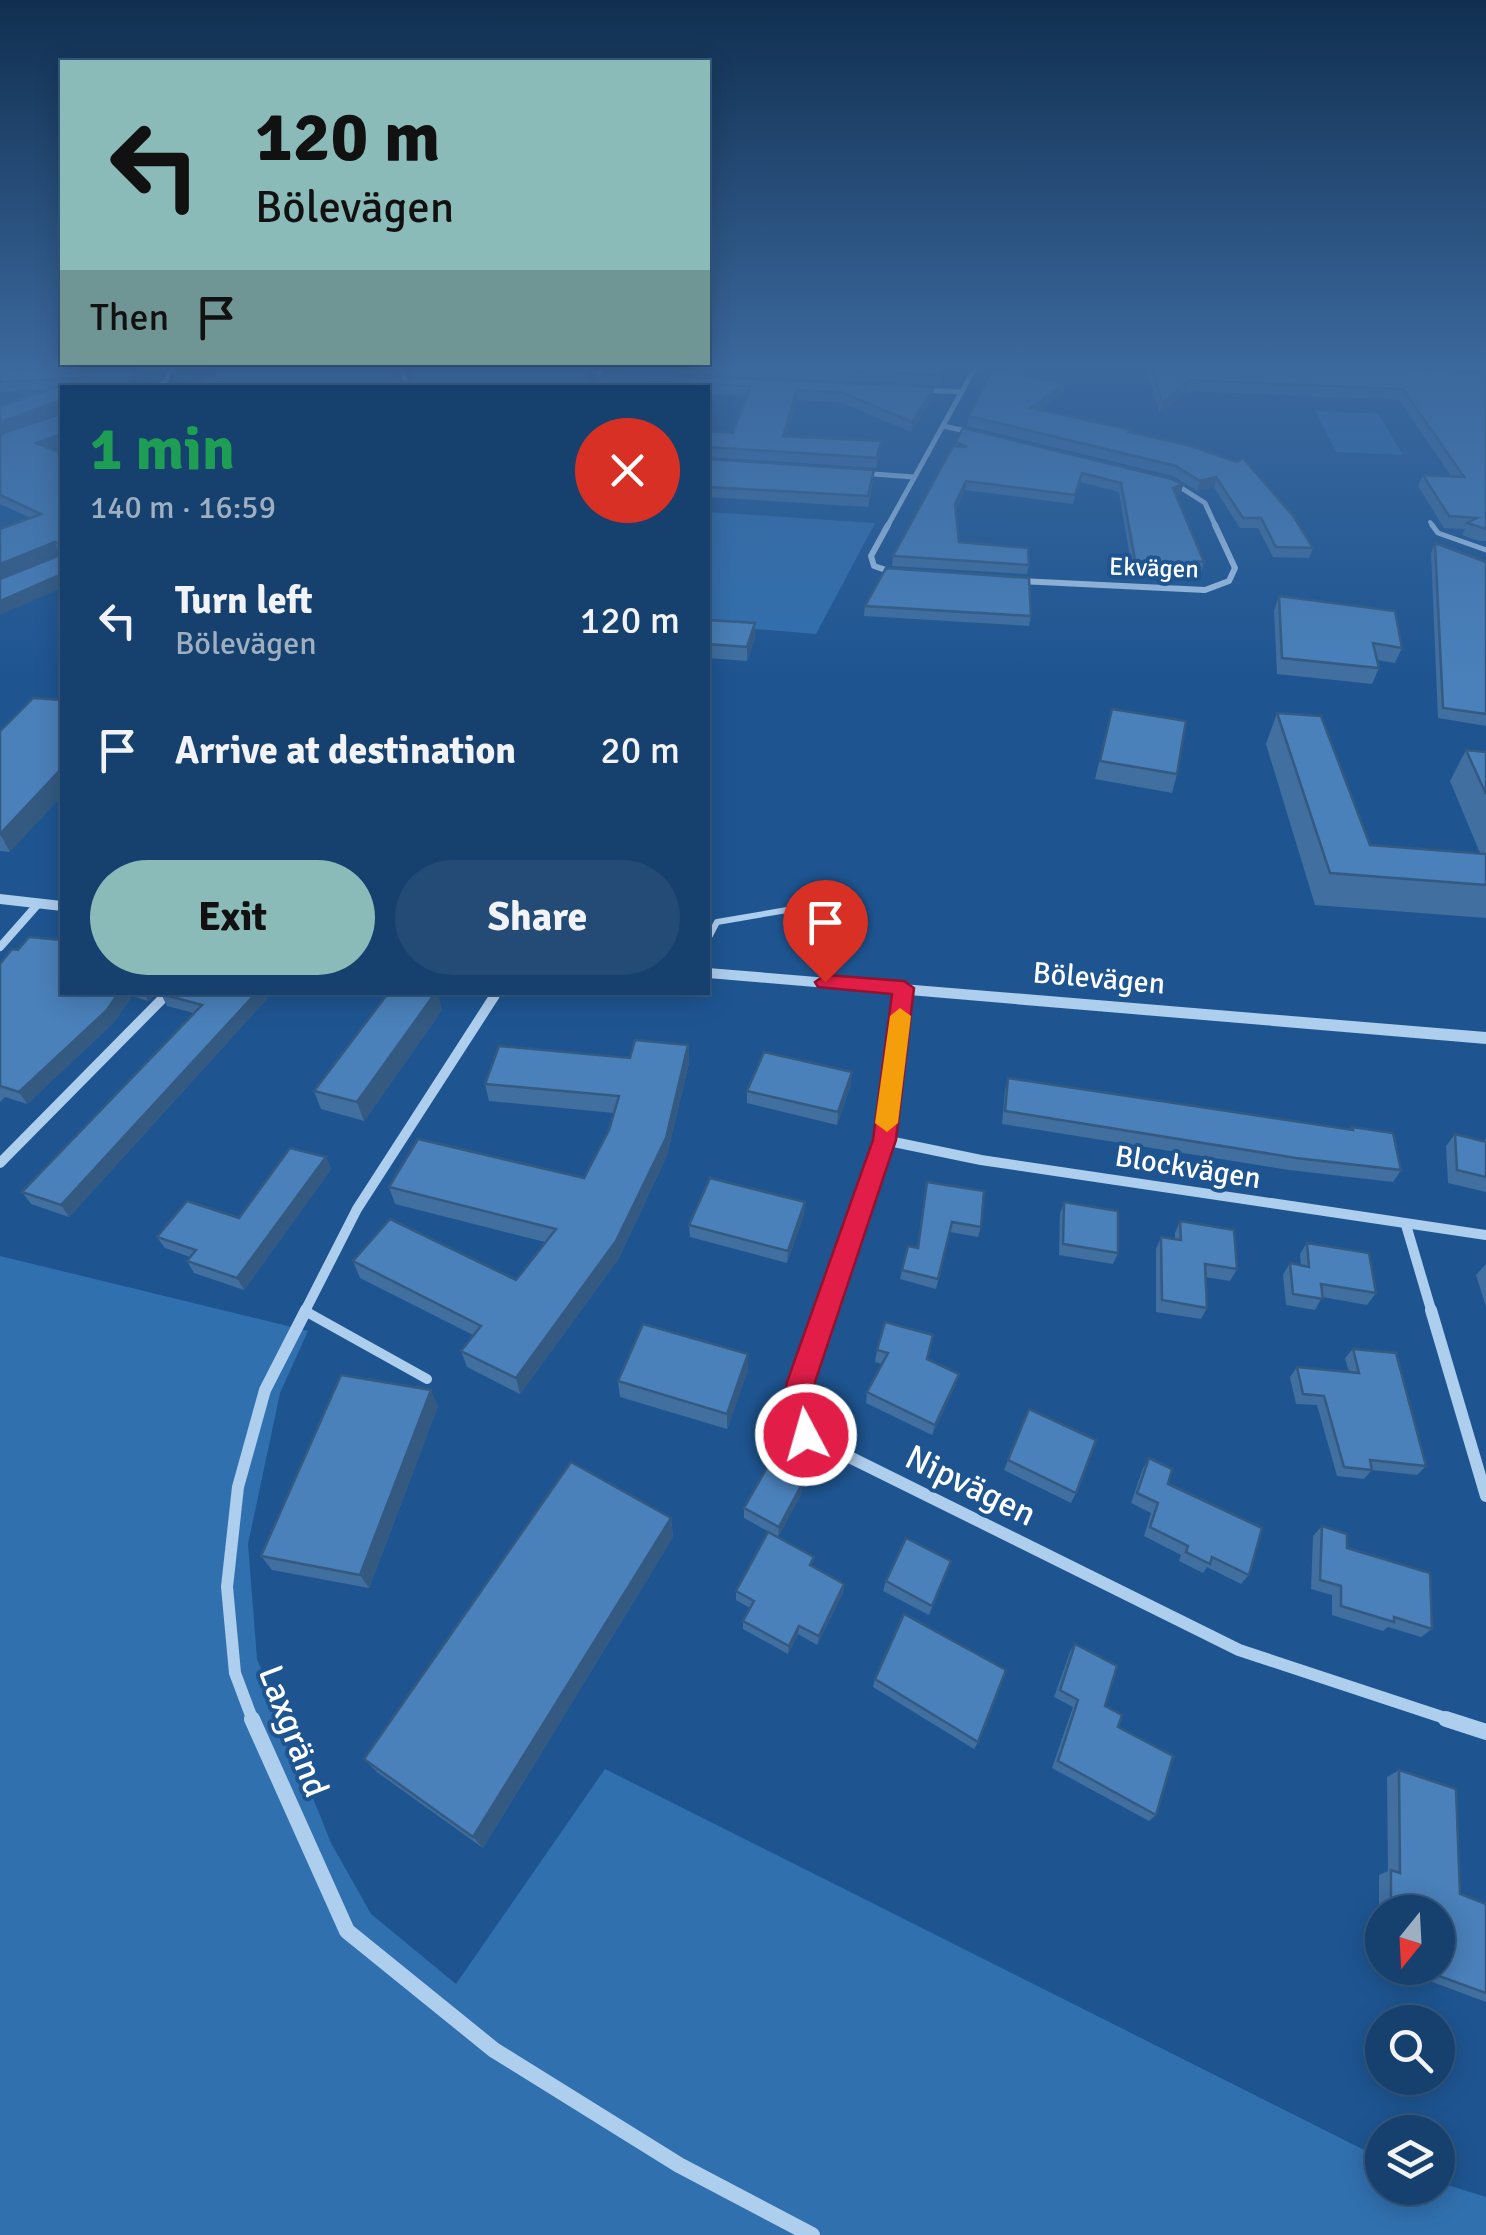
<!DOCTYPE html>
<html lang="en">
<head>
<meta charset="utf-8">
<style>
  body { margin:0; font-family:Signika,sans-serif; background:#234b75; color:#f1f3f6; height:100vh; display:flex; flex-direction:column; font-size:38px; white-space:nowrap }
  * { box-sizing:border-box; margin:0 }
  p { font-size:32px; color:#9eafc2 }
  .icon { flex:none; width:55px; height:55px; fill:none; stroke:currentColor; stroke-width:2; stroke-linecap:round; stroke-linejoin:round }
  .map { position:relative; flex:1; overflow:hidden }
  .details { position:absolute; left:60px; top:385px; width:650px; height:610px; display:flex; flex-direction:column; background:#16406d; border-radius:0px; box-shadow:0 5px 25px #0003,0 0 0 2px #355980 }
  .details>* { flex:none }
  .hud { position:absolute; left:60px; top:60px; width:650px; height:305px; border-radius:0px; box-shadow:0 5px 25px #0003,0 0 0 2px #355980; background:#8bbbb9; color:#111; overflow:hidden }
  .needle { width:65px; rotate:198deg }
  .buttons { position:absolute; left:1365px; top:1895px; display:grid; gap:20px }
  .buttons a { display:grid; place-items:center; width:90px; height:90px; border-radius:50%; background:#16406d; box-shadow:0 5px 25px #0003,0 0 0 2px #355980; font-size:50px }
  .pin { position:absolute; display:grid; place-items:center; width:85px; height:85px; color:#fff; margin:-102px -42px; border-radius:50% 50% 50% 0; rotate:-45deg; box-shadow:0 0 10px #0007 }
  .pin .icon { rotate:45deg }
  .me { position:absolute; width:110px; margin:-55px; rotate:354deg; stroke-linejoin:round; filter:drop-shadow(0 0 8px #0008) }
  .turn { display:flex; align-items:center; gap:35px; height:210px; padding:0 30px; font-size:45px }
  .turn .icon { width:130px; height:130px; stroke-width:2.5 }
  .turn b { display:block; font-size:70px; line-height:85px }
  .then { display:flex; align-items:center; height:95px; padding:0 30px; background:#0003; gap:20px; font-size:38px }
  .round { display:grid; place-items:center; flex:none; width:105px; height:105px; border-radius:52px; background:#234b75 }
  .overview { display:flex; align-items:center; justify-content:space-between; height:170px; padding:0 30px }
  h1 { font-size:60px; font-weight:800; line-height:75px; color:#1e9e55 }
  .action { display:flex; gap:20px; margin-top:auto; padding:20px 30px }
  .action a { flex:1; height:115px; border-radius:60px; background:#8bbbb9; color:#111; font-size:40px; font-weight:800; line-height:115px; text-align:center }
  .action a+a { background:#234b75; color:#f1f3f6 }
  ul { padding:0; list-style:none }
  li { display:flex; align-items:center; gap:30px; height:130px; padding:0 30px }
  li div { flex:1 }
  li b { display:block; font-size:38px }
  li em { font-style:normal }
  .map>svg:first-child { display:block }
</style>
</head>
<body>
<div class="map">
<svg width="1486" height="2235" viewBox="0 0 1486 2235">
  <rect width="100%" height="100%" fill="#1e5591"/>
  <g fill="#3170af">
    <path d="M1315 411 1378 414 1403 455 1336 452Z"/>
    <path d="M708 512 875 523 816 634 708 625Z"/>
    <path d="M0 1256 308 1331 280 1393 248 1544 257 1659 331 1843 371 1914 456 1984 605 1769 1382 2159V2188H1438V2182L1486 2197V2235H0Z"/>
  </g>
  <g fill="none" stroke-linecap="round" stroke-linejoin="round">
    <path stroke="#aeceee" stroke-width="4" d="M1430 522 1434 527"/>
    <path stroke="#aeceee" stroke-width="5" d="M1432 525 1438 533 1486 550"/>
    <path stroke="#aeceee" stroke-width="6" d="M708 939 717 922 793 909"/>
    <path stroke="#aeceee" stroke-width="10" d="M305 1311 427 1379"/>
    <g stroke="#aeceee" stroke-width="5">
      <path d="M399 364 408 388"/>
      <path d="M131 369 234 364"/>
      <path d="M157 388 166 381 172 364"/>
      <path d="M595 388 600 376 598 364"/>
      <path d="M923 390 962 392"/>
      <path d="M943 426 971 432"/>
      <path d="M860 473 914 477"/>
      <path d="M1172 482 1205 503 1216 527"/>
      <path d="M887 527 977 364"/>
    </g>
    <g stroke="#aeceee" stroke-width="6">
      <path d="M888 525 871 556 874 566 898 574"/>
      <path d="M1020 581 1205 590 1229 581 1235 568 1215 525"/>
    </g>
    <path stroke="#aeceee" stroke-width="8" d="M0 947 38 904"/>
    <g stroke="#aeceee" stroke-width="10">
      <path d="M884 1140 981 1160 1486 1235"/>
      <path d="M0 1163 169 992"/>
      <path d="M1406 1225 1432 1313"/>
      <path d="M304 1313 357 1209 497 992"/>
      <path d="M825 1313 884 1140 904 988"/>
    </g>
    <g stroke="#aeceee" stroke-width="12">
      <path d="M826 1310C810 1354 791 1388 805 1435L1239 1650 1454 1721"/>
      <path d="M1431 1310 1486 1496"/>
      <path d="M253 1721 235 1673 227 1587 238 1487 265 1390 306 1310"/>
    </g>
    <g stroke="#aeceee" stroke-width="16">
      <path d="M252 1719 347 1931 494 2050 679 2165 812 2235"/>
      <path d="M1446 1719 1486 1732"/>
    </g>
    <g fill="#aeceee" fill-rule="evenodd">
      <path d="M0 894 62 901V911L0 904Z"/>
      <path d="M708 968 1486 1032V1044L708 978Z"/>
    </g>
  </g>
  <g fill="#406fa0" fill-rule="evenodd">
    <path d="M0 364H94L0 369Z"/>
    <path d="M406 364H592L590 380 594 384 603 373 933 397 911 432 840 402 797 400 786 436 880 452 876 468 708 457V431L733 433 748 396 708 394V388H174L401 381 409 383 411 379Z"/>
    <path d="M603 364H945L940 385 605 370Z"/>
    <path d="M1145 364H1402L1410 369 1486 373V541H1479L1462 535 1465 529 1444 528 1418 486 1423 475 1451 476 1399 400 1187 391 1160 414Z"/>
    <path d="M1403 364H1486V371L1409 367Z"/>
    <path d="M139 365 143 375 135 388H62V446L53 449 62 453V588L60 554 31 518 0 504V406L48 390 0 392V371ZM60 412V414L6 432Z"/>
    <path d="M1063 393 1040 410 1188 445 1313 548 1309 558 1273 557 1258 528H1240L1214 487 1197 491 1173 476 967 426 969 416Z"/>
    <path d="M956 442 1183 485 1180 495 1176 496 1204 562 1201 572 1196 571 1194 579 1133 575 1119 492 1080 482 1073 504 965 490 956 510 959 542 1029 565 1027 574 892 566 893 556 955 446Z"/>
    <path d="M708 459 873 480 868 507 708 497Z"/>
    <path d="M1435 543 1486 562V726L1438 718 1431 553Z"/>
    <path d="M1279 596 1402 648 1395 663 1377 660 1379 668 1372 684 1277 674 1274 611Z"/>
    <path d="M865 606 1031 616 1029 626 864 616Z"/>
    <path d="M708 620 755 623V637L747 661 708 658Z"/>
    <path d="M1112 709 1177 774 1172 793 1095 779Z"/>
    <path d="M1277 713 1370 845 1480 853 1450 781 1466 750 1486 752V918L1315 905 1266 744Z"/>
    <path d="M0 731 10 852 0 851Z"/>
    <path d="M0 964 62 992H157L148 1001 132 996 114 1022 27 1104 5 1097 0 1102Z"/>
    <path d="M273 992 69 1217 31 1204 22 1192 194 1013 167 1006 161 994Z"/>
    <path d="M442 1010 364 1121 321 1109 314 1091Z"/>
    <path d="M688 1045 689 1063 667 1155 619 1258 520 1394 467 1367 461 1351 473 1335 360 1278 353 1261 516 1280 545 1242 395 1204 389 1187 584 1178 609 1130 614 1113 489 1101 485 1084 630 1058Z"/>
    <path d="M1008 1078 1351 1130 1352 1127 1401 1170 1393 1182 1289 1170 1002 1124 1005 1090Z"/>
    <path d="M851 1084 837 1125 747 1103V1091Z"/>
    <path d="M1455 1134 1484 1141 1486 1138V1192L1448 1183 1446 1146Z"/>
    <path d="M326 1157 331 1169 244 1290 194 1273 187 1261 190 1257 165 1248 157 1237 239 1218Z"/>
    <path d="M927 1182 981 1227 978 1237 950 1232 936 1289 900 1279 902 1270 917 1248Z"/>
    <path d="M805 1202 804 1214 787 1263 690 1237 689 1225Z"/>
    <path d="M1064 1202 1118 1253 1113 1264 1059 1255 1060 1214Z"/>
    <path d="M1180 1221 1237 1269 1230 1281 1205 1277 1207 1308 1201 1319 1156 1312V1249L1161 1237 1175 1239V1233Z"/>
    <path d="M1307 1243 1376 1293 1367 1305 1322 1297 1315 1310 1286 1305 1283 1275 1290 1263 1301 1265 1300 1254Z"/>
    <path d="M1486 1264V1307L1476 1275Z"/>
    <path d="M1353 1349 1426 1466 1417 1475 1372 1470 1364 1479 1337 1476 1317 1405 1296 1404 1290 1377 1297 1367 1349 1372 1345 1358Z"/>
    <path d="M877 1350 927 1359 956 1384 932 1435 866 1403 867 1392 882 1364 875 1362Z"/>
    <path d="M748 1354V1370L727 1429 620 1397 618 1381Z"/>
    <path d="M438 1406 369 1588 272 1570 261 1556Z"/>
    <path d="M1029 1409 1076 1493 1071 1503 1004 1470Z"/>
    <path d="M1149 1458 1168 1484 1249 1575 1241 1584 1207 1567 1203 1573 1179 1561 1181 1555 1144 1536 1151 1513 1131 1503 1143 1468Z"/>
    <path d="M802 1484 801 1494 778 1537 744 1518V1508Z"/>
    <path d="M671 1518 673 1537 483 1848 377 1772 364 1759Z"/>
    <path d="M1322 1526 1347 1548 1432 1629 1421 1637 1388 1627 1383 1631 1332 1615V1595L1311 1589 1313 1536Z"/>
    <path d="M951 1561 929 1615 883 1591 886 1581Z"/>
    <path d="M813 1567 844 1584 843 1593 817 1645 798 1634 788 1654 743 1629V1621L750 1608 736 1600V1591Z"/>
    <path d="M1075 1644 1105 1706 1118 1727 1156 1815 1149 1821 1052 1768 1073 1707 1054 1697 1070 1652Z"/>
    <path d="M875 1679 978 1742 974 1749 873 1687Z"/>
    <path d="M1399 1770 1460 1894 1486 1904V2002L1395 1968H1438V1912H1382V1963L1379 1962V1875L1388 1871 1387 1777Z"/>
  </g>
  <g fill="#345a82">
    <path d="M139 365 143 375 135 388H126Z"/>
    <path d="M1189 380 1187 391 1160 414 1162 403Z"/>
    <path d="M1065 384 1063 393 1030 417 1031 408Z"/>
    <path d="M934 387 933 397 911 432 912 422Z"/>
    <path d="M797 390V400L783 446V436Z"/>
    <path d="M56 402 60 412 0 434V422Z"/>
    <path d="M62 434V446L40 453 36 443Z"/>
    <path d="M1216 477 1214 487 1197 491 1200 481Z"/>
    <path d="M966 481 965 490 954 513 955 504Z"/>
    <path d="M1183 485 1180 495 1170 497 1173 488Z"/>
    <path d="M55 542 59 554 0 578V564Z"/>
    <path d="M62 574V588L0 615V601Z"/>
    <path d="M755 623V637L747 661V647Z"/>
    <path d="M62 768V796L10 852 0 834Z"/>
    <path d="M119 992H129L132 996 114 1022 27 1104 19 1092Z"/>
    <path d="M144 992H157L148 1001Z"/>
    <path d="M257 992H273L69 1217 61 1205Z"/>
    <path d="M436 992H438L442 1010 364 1121 357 1102Z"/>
    <path d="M688 1045 689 1063 667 1155 619 1258 520 1394 516 1378Z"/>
    <path d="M852 1072 851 1084 837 1125 838 1112Z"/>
    <path d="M326 1157 331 1169 244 1290 237 1278Z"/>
    <path d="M805 1202 804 1214 787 1263 788 1251Z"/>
    <path d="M748 1354V1370L727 1429V1414Z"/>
    <path d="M959 1374 956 1384 932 1435 935 1425Z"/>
    <path d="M431 1390 438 1406 369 1588 360 1575Z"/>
    <path d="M802 1484 801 1494 778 1537 779 1527Z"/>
    <path d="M671 1518 673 1537 483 1848 473 1837Z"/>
    <path d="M844 1584 843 1593 817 1645 819 1636Z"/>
    <path d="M799 1626 798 1634 788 1654 789 1646Z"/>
  </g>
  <g fill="#4a81ba" stroke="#345a82" stroke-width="2.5">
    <path d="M218 364H395L401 381 409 383 412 377 408 364H590L588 378 594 384 603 373 934 387 912 422 841 392 797 390 783 436 881 441 877 458 708 447V431L733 433 751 386 688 384 686 388H174L215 376Z"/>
    <path d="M698 364H944L941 375Z"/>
    <path d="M1151 364H1402L1410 369 1486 373V529L1467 523 1477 518 1449 516 1423 475 1464 477 1403 389 1189 380 1162 403Z"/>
    <path d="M139 365 126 388H62V404L56 402 0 422V406L82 378 0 382V371Z"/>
    <path d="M993 369 1065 384 1031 408 1132 430 1129 432 1188 445 1237 462 1243 458 1294 517 1313 548 1276 547 1261 518H1243L1216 477 1200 481 1176 466 969 416Z"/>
    <path d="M62 407V434L36 443 62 453V546L55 542 0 564V529L41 514 0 495V434L60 414Z"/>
    <path d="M963 428 1172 479 1183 485 1173 488 1204 562 1195 561 1197 569 1136 565 1121 483 1082 473 1075 495 966 481 955 504 959 542 1028 548 1029 565 893 556 953 446 967 447 956 442Z"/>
    <path d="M708 459 874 470 868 496 708 487Z"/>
    <path d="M1435 543 1486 562V714L1443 708Z"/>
    <path d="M62 550V574L0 601V579L60 555Z"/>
    <path d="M886 568 1029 578 1031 616 865 606Z"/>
    <path d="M1279 596 1395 611 1402 648 1373 643 1379 668 1282 658Z"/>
    <path d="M708 620 755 623 747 647 708 644Z"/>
    <path d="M33 698 62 700V768L0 834V731Z"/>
    <path d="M1112 709 1186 721 1177 774 1100 761Z"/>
    <path d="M1277 713 1321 716 1370 845 1486 854V885L1330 873Z"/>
    <path d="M1466 750 1486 752V794Z"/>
    <path d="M29 937 62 940V992H119L107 1010 19 1092 0 1086V964L12 949 18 950Z"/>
    <path d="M162 992H257L61 1205 22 1192 202 1005 161 994Z"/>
    <path d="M389 992H436L357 1102 314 1091Z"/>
    <path d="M635 1040 688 1045 666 1138 616 1241 516 1378 461 1351 481 1326 353 1261 390 1219 516 1280 556 1229 389 1187 418 1139 584 1178 609 1130 619 1096 485 1084 499 1046 630 1058Z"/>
    <path d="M764 1052 852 1072 838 1112 747 1091Z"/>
    <path d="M1008 1078 1353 1130 1352 1127 1393 1133 1401 1170 1296 1158 1005 1111Z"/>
    <path d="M1455 1134 1486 1142V1177L1457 1170Z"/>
    <path d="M290 1148 326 1157 237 1278 187 1261 196 1250 157 1237 187 1201 239 1218Z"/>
    <path d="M710 1178 805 1202 788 1251 689 1225Z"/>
    <path d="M927 1182 984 1191 981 1227 952 1222 938 1279 902 1270 908 1246 918 1248Z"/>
    <path d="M1064 1202 1118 1211V1253L1063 1244Z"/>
    <path d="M1180 1221 1234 1230 1237 1269 1205 1264 1207 1308 1162 1300 1161 1237 1181 1240Z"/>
    <path d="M1307 1243 1369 1253 1376 1293 1321 1284 1323 1299 1293 1294 1290 1263 1309 1267Z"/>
    <path d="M885 1322 933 1335 927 1359 959 1374 935 1425 867 1392 888 1353 877 1350Z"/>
    <path d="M643 1324 748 1354 727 1414 618 1381Z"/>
    <path d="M1353 1349 1396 1353 1426 1466 1370 1460 1372 1470 1344 1467 1324 1396 1303 1394 1297 1367 1359 1373Z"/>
    <path d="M341 1375 431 1390 360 1575 261 1556Z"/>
    <path d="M1029 1409 1096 1440 1076 1493 1008 1460Z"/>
    <path d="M1149 1458 1172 1469 1168 1484 1262 1528 1249 1575 1212 1557 1210 1564 1186 1552 1188 1546 1150 1527 1158 1503 1137 1493Z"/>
    <path d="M571 1462 671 1518 473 1837 364 1759Z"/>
    <path d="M768 1466 802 1484 779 1527 744 1508Z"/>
    <path d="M1322 1526 1347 1534V1548L1430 1573 1432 1629 1394 1617V1622L1341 1606V1586L1320 1580Z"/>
    <path d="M768 1532 814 1557 810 1565 844 1584 819 1636 799 1626 789 1646 743 1621 754 1601 736 1591Z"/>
    <path d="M906 1538 951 1561 932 1606 886 1581Z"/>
    <path d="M904 1614 1006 1670 978 1742 875 1679Z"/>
    <path d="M1075 1644 1117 1666 1105 1706 1122 1715 1118 1727 1173 1756 1156 1815 1058 1761 1078 1700 1060 1690Z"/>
    <path d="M1399 1770 1456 1789 1460 1894 1486 1904V1993L1417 1968H1438V1912H1391V1870L1400 1873Z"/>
  </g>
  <linearGradient id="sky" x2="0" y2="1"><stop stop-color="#102f50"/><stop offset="0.54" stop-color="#3b689d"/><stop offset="1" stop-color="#3b689d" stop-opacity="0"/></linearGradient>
  <rect width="1486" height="677" fill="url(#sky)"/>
  <path fill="#e11d48" stroke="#92132f" stroke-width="2.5" d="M825 975 904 981 914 988 896 1140 815 1382 811 1408 820 1435 815 1444 806 1448 796 1444 783 1408 787 1382 873 1140 892 994 818 987 815 982Z"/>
  <path fill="#f59e0b" d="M900 1008 911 1016 898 1123 887 1132 875 1123 890 1016Z"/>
  <g text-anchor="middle" stroke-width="8" stroke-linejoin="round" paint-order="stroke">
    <g font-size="25" fill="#fff" stroke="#1e5591">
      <text transform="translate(1154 567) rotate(2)" y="9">Ekvägen</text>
    </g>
    <g font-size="30" fill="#fff" stroke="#1e5591">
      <text transform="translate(1099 978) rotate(5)" y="10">Bölevägen</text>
      <text transform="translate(1188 1167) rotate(9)" y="10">Blockvägen</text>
    </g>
    <g font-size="35" fill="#fff" stroke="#1e5591">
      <text transform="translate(971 1485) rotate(26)" y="12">Nipvägen</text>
      <text transform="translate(294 1731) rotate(69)" y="12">Laxgränd</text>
    </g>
  </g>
</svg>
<div class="buttons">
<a><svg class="needle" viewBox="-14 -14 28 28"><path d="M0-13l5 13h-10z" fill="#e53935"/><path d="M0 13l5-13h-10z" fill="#9eafc2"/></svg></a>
<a><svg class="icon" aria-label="search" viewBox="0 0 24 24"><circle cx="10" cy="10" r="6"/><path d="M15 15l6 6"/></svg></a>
<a><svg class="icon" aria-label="layers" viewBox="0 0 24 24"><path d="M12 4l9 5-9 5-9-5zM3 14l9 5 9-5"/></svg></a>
</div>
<div class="pin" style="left:825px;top:982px;background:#d93025"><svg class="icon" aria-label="arrive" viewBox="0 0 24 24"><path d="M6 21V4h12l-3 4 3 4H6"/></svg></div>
<svg class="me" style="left:806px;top:1435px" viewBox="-20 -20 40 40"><circle r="17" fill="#e11d48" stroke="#fff" stroke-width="3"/><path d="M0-11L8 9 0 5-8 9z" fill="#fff"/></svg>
<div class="hud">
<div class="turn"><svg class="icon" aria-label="left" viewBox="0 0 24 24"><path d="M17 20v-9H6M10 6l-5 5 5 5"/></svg><div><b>120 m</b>Bölevägen</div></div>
<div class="then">Then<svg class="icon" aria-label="arrive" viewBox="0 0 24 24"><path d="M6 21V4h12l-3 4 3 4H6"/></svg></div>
</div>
<section class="details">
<div class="overview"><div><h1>1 min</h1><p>140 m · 16:59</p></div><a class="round" style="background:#d93025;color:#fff"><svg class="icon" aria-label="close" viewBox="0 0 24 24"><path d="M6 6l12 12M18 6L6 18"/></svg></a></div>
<ul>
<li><svg class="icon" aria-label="left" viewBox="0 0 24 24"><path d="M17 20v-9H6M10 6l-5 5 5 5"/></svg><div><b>Turn left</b><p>Bölevägen</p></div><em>120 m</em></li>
<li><svg class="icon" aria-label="arrive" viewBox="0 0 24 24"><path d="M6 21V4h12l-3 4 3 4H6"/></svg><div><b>Arrive at destination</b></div><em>20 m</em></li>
</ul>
<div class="action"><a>Exit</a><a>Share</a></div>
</section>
</div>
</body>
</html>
